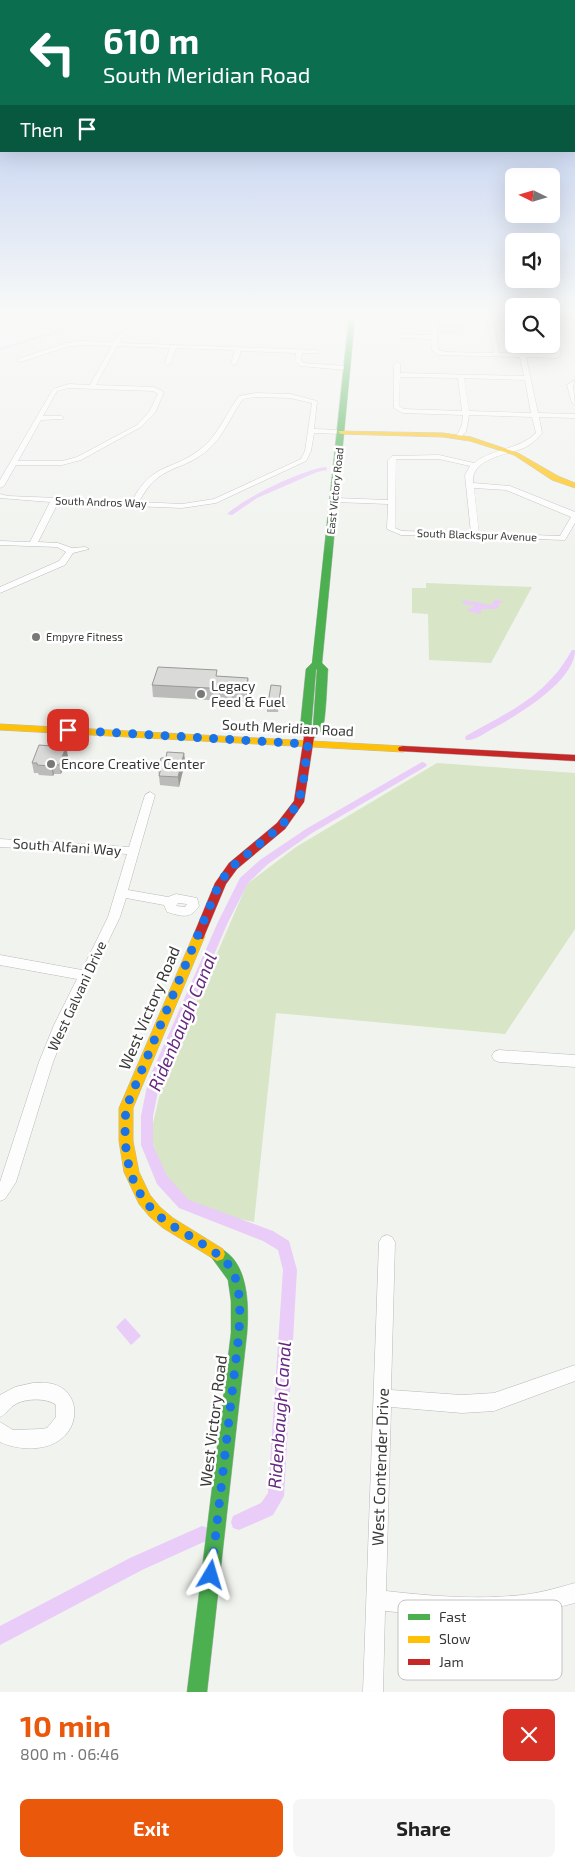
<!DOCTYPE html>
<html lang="en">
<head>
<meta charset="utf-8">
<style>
  body { margin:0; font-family:"Exo 2",sans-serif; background:#f6f6f6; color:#222; height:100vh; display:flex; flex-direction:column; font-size:19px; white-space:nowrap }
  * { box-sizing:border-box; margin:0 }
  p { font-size:16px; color:#767676 }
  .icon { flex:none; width:28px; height:28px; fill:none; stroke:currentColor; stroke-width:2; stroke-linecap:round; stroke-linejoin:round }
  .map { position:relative; height:1692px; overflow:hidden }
  .drawer { display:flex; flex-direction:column; background:#fff; flex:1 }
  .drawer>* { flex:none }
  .hud { position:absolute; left:0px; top:0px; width:575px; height:152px; box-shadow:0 5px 20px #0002; background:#0b6e4f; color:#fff; overflow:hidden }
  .needle { width:32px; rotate:275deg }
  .buttons { position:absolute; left:505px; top:168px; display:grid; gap:10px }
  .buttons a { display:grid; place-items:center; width:55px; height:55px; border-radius:8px; background:#fff; box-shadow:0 5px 20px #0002; font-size:25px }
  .pin { position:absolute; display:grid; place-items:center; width:42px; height:42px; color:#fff; margin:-21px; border-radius:10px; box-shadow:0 2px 8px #0006 }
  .me { position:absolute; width:55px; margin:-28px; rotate:7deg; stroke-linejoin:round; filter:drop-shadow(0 0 4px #0008) }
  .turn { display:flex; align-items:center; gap:18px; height:105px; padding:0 20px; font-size:22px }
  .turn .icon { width:65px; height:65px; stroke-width:2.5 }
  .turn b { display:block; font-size:35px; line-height:42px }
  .then { display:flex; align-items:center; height:48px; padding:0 20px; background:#0003; gap:10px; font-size:19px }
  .round { display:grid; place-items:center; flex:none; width:52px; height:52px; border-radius:8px; background:#f6f6f6 }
  .headline { display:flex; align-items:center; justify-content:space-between; height:85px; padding:0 20px }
  h1 { font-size:30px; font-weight:700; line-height:38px; color:#ea580c }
  .action { display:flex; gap:10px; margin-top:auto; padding:10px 20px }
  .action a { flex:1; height:58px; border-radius:8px; background:#ea580c; color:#fff; font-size:20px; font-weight:700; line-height:58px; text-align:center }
  .action a+a { background:#f6f6f6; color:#222 }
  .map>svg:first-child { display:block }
</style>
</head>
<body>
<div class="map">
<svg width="575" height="1692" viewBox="0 0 575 1692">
  <rect width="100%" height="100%" fill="#f1f3ef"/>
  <g fill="#d8e5c7">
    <path d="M439 322 485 323 486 324 462 323 463 334H440Z"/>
    <path d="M426 583 532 587 491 663 429 660 428 614 412 613V588H426Z"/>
    <path d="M437 763 575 773V929L505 1034 276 1013 254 1222 198 1210 168 1185 150 1136 164 1077 247 884 296 847Z"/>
  </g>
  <g fill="#e9ccf7">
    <path d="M496 599 504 602 498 604 499 607 495 609H482L480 614 468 611V609L474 607 473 605H465L462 602 465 600 491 605Z"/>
    <path d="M125 1318 141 1336 131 1345 116 1327Z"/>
  </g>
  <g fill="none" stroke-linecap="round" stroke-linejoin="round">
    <path stroke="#e9ccf7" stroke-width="2" d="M0 349 101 318"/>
    <g fill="#e9ccf7" fill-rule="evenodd">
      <path d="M325 467 327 468V470L317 472 257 498 232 515 227 514C244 498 302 470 325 467Z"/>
      <path d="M572 650H575C575 681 519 714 494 728 486 732 475 741 466 740L465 738 466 736C496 719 529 704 552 678 560 670 566 660 572 650Z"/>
      <path d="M422 762 425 763 427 765 425 767 312 833 268 864 248 883 228 922 160 1081 153 1116V1145L167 1176 189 1200 273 1231 289 1241 297 1270 284 1496 273 1515 239 1530 233 1528 231 1522 233 1516 261 1503 268 1493 283 1270 278 1250 263 1241 179 1208 157 1184 141 1145V1116L148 1081 218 922 240 878 260 860 306 829Z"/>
      <path d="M202 1526 208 1528 210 1534 208 1540 142 1570 0 1645V1626L130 1558Z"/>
    </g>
    <g stroke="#b9bab8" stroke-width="1">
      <g id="street">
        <path d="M430 318H436L438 350 446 352 494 353 487 318H493L499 353 555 354 551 338V325L554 327 561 355 556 358 526 357 538 413 575 414V418L539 417 542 433C537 439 532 444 524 448 506 455 471 458 473 483L510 486 575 512V523L565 540 401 535 387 529 388 504 335 502 331 500 335 498 388 500V460L392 456 439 455 474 463C493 448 519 450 536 433L532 417 469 415 466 432 459 439 456 437 462 425 463 415 403 413 394 408V364L397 362 400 364V373L524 376 520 357 438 355 432 350 431 339 402 338 399 336 402 334 431 335ZM400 377 458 378 462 411 404 409 399 406ZM464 378 525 380 531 413 469 411ZM396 459H439L470 466 465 475 471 533 402 531 395 528ZM474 488 506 490 571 517 560 536 479 533Z"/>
        <path d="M121 332 124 334 119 343 316 350 319 352 318 353H302L301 361 304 363 346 366 349 368 346 370 300 366 295 361 296 353 241 351 237 363 234 365 231 363 235 350 176 348 171 363 168 365 165 363 170 348 117 346 96 385 154 387 164 392 155 413 141 427 81 460 62 465H16L4 486 0 488V480L53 389 69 384 90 385 112 346 81 345 67 347 20 362 18 361V359L66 343 81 341 113 342ZM69 388 153 391 158 394 149 412 137 425 77 457 62 461H18L41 420 63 419V417L61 416H43L57 391Z"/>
        <path d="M575 380 573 386 575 405 572 403 567 385Z"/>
        <path d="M256 393 290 394 317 401 314 429 341 430 344 432 341 434 314 433 311 451 306 461 216 503 182 508 58 503 38 542 58 543 72 548 85 547 89 549 73 553 65 565 0 593V587L59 561 66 552 57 547 0 545V541L30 542 50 502 0 498V494L8 496 132 501C153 460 175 472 204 446 219 433 227 412 239 396ZM256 397 290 398 312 403 305 451 301 459 214 499 182 504 139 502C159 463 181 473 208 450 224 436 231 415 243 399Z"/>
        <path d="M150 792 155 795 128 890 168 897 176 894 197 898 199 906C190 920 181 916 167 912L164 905 126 898 120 917 68 1025 53 1062 16 1182 5 1199 0 1201V1182L39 1062 54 1025 77 979 0 965V955L82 970 108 917 127 854 0 847V839L129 847 145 795ZM178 903 187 904 185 907 176 906Z"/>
        <path d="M499 1050 575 1055V1067L499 1062 494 1060 492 1056 494 1052Z"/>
        <path d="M387 1235 392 1237 395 1242 391 1390 462 1395 494 1393 575 1365V1381L494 1411 462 1413 391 1407 386 1591C431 1596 476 1600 522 1595 540 1593 557 1588 575 1583V1603C558 1607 541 1612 523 1615 477 1620 431 1615 385 1611L383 1692H363L379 1242 382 1237Z"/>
        <path d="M33 1383C39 1383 46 1382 53 1384 79 1391 81 1424 61 1439 45 1452 17 1450 0 1442V1422L13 1430 41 1429 47 1428 56 1417V1405C48 1398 26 1398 16 1404 9 1407 7 1414 0 1417V1395L15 1387Z"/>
      </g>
    </g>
    <g stroke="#b9bab8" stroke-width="1">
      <g id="fast">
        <path d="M349 318H355L322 663 328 669C327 680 326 723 322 730 318 736 312 741 305 739L304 737 306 735 300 728 306 669 312 663ZM317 669 313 727 311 730 316 670Z"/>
        <path d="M217 1247C249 1259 249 1305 247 1333L207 1692H187L231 1333V1301L228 1280 209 1254 211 1249Z"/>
      </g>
    </g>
    <g stroke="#b9bab8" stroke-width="1">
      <g id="slow">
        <path d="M339 431 443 433 471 437 518 453 558 476 575 483V488L552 480 514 455 470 441 443 437 341 434 338 432Z"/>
        <path d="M0 724 403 746 408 749 403 752 0 730Z"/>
        <path d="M199 931 203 933 205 936 133 1108V1141L139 1172 150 1195 160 1207 173 1218 223 1249 225 1254 223 1259 217 1261 163 1228 150 1217 139 1204 124 1172 119 1141V1108L193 936 195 933Z"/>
      </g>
    </g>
    <g stroke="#b9bab8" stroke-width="1">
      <g id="jam">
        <path d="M307 729 311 730 314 737 304 802 285 829 237 869 226 884 203 939H195L193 936 215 883 229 863 277 823 294 801 304 737 302 732Z"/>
        <path d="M403 746 575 755V761L399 751 398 749 399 747Z"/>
      </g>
    </g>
    <use href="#street" fill="#fdfdfd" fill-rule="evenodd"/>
    <use href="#fast" fill="#4caf50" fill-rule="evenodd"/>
    <use href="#slow" fill="#ffc107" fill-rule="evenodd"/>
    <use href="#jam" fill="#c62828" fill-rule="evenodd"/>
  </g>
  <g fill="#bbbcba">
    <path d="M218 676 248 678 249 690 246 702 153 697 152 685Z"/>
    <path d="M281 689 278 712H267V709Z"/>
    <path d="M184 753 185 762 179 787 160 785 158 768 166 758Z"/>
    <path d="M68 756 61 774H54L53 776 39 775 38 773H34L32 763Z"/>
  </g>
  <g fill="#999997">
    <path d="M248 678 249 690 246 702V690Z"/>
    <path d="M66 747 68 756 61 774 59 765Z"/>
    <path d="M184 753 185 762 179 787 178 777Z"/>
    <path d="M52 764 54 774 53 776 51 766Z"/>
  </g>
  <g fill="#dadbd8" stroke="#999997">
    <path d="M158 667 217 670 216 676 248 678 246 690 152 685Z"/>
    <path d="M271 685 281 686 278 709H267Z"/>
    <path d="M39 745 66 747 59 765 52 764 51 766 37 765V763H32Z"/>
    <path d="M167 752 184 753 178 777 159 776 161 768H158L161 758H166Z"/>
  </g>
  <linearGradient id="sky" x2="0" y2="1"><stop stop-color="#a8beee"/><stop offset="0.57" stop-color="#f9faf8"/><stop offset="1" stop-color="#f9faf8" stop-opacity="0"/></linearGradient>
  <rect width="575" height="555" fill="url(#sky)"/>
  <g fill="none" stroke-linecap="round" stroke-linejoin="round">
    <path stroke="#1a73e8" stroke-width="9" stroke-dasharray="0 16.2" d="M68 730 308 744 302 791 292 813 281 826 233 866 220 882 126 1108C123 1147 126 1185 156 1213 168 1225 186 1233 201 1243 212 1250 229 1261 234 1274 242 1296 240 1319 238 1342L211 1575"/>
  </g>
  <g fill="#797a77" stroke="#fff" stroke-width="2">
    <circle cx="36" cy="637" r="5"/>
    <circle cx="201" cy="694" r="5"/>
    <circle cx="51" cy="764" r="5"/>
  </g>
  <g text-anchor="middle" stroke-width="5" stroke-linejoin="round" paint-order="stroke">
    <g font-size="11" fill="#383936" stroke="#fff">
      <text transform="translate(335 491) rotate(-84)" y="4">East Victory Road</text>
      <text transform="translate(101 502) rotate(2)" y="4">South Andros Way</text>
      <text transform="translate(477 535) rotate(2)" y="4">South Blackspur Avenue</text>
    </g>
    <g font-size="11" fill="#383936" stroke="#fff" text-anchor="start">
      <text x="46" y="641">Empyre Fitness</text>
    </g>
    <g font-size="14" fill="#383936" stroke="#fff" text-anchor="start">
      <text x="211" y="691">Legacy<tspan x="211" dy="16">Feed &amp; Fuel</tspan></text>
      <text x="61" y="769">Encore Creative Center</text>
    </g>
    <g font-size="14" fill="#383936" stroke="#fff">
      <text transform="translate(288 728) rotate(3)" y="5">South Meridian Road</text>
      <text transform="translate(67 847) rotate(4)" y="5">South Alfani Way</text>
      <text transform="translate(77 996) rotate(-65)" y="5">West Galvani Drive</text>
    </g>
    <g font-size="16" fill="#383936" stroke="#fff">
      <text transform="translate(149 1008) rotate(-67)" y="6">West Victory Road</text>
      <text transform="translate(213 1421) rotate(-83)" y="6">West Victory Road</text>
      <text transform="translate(380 1467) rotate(-88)" y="6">West Contender Drive</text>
    </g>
    <g font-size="18" font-style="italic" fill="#662882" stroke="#fff">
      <text transform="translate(183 1022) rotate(-67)" y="6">Ridenbaugh Canal</text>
      <text transform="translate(280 1415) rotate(-86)" y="6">Ridenbaugh Canal</text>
    </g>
  </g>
  <rect x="398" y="1600" width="164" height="80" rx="8" fill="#fff" stroke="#c3c4c3" stroke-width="1"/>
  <rect x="408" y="1614" width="22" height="6" fill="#4caf50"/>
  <rect x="408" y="1636" width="22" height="7" fill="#ffc107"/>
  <rect x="408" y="1659" width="22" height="6" fill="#c62828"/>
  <g font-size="14" fill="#383936">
    <text x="439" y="1622">Fast</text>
    <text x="439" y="1644">Slow</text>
    <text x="439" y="1667">Jam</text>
  </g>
</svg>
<div class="buttons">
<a><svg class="needle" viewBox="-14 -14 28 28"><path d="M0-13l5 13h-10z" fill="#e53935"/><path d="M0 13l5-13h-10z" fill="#767676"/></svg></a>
<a><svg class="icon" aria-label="sound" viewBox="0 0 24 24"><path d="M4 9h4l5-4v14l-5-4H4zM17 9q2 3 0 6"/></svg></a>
<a><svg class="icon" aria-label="search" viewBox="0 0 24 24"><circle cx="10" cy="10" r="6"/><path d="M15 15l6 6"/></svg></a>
</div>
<div class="pin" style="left:68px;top:730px;background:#d93025"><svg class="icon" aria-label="arrive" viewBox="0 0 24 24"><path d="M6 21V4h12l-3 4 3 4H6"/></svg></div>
<svg class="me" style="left:211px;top:1575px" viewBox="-20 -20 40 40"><path d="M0-17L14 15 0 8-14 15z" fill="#1a73e8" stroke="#fff" stroke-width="4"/></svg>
<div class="hud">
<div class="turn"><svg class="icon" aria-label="left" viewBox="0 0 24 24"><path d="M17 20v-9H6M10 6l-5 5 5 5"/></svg><div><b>610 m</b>South Meridian Road</div></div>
<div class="then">Then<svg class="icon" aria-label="arrive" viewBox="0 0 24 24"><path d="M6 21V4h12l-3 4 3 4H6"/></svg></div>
</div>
</div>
<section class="drawer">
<div class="headline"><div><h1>10 min</h1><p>800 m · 06:46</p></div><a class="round" style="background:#d93025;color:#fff"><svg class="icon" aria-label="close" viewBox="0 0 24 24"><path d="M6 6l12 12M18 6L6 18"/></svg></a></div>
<div class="action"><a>Exit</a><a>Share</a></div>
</section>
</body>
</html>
